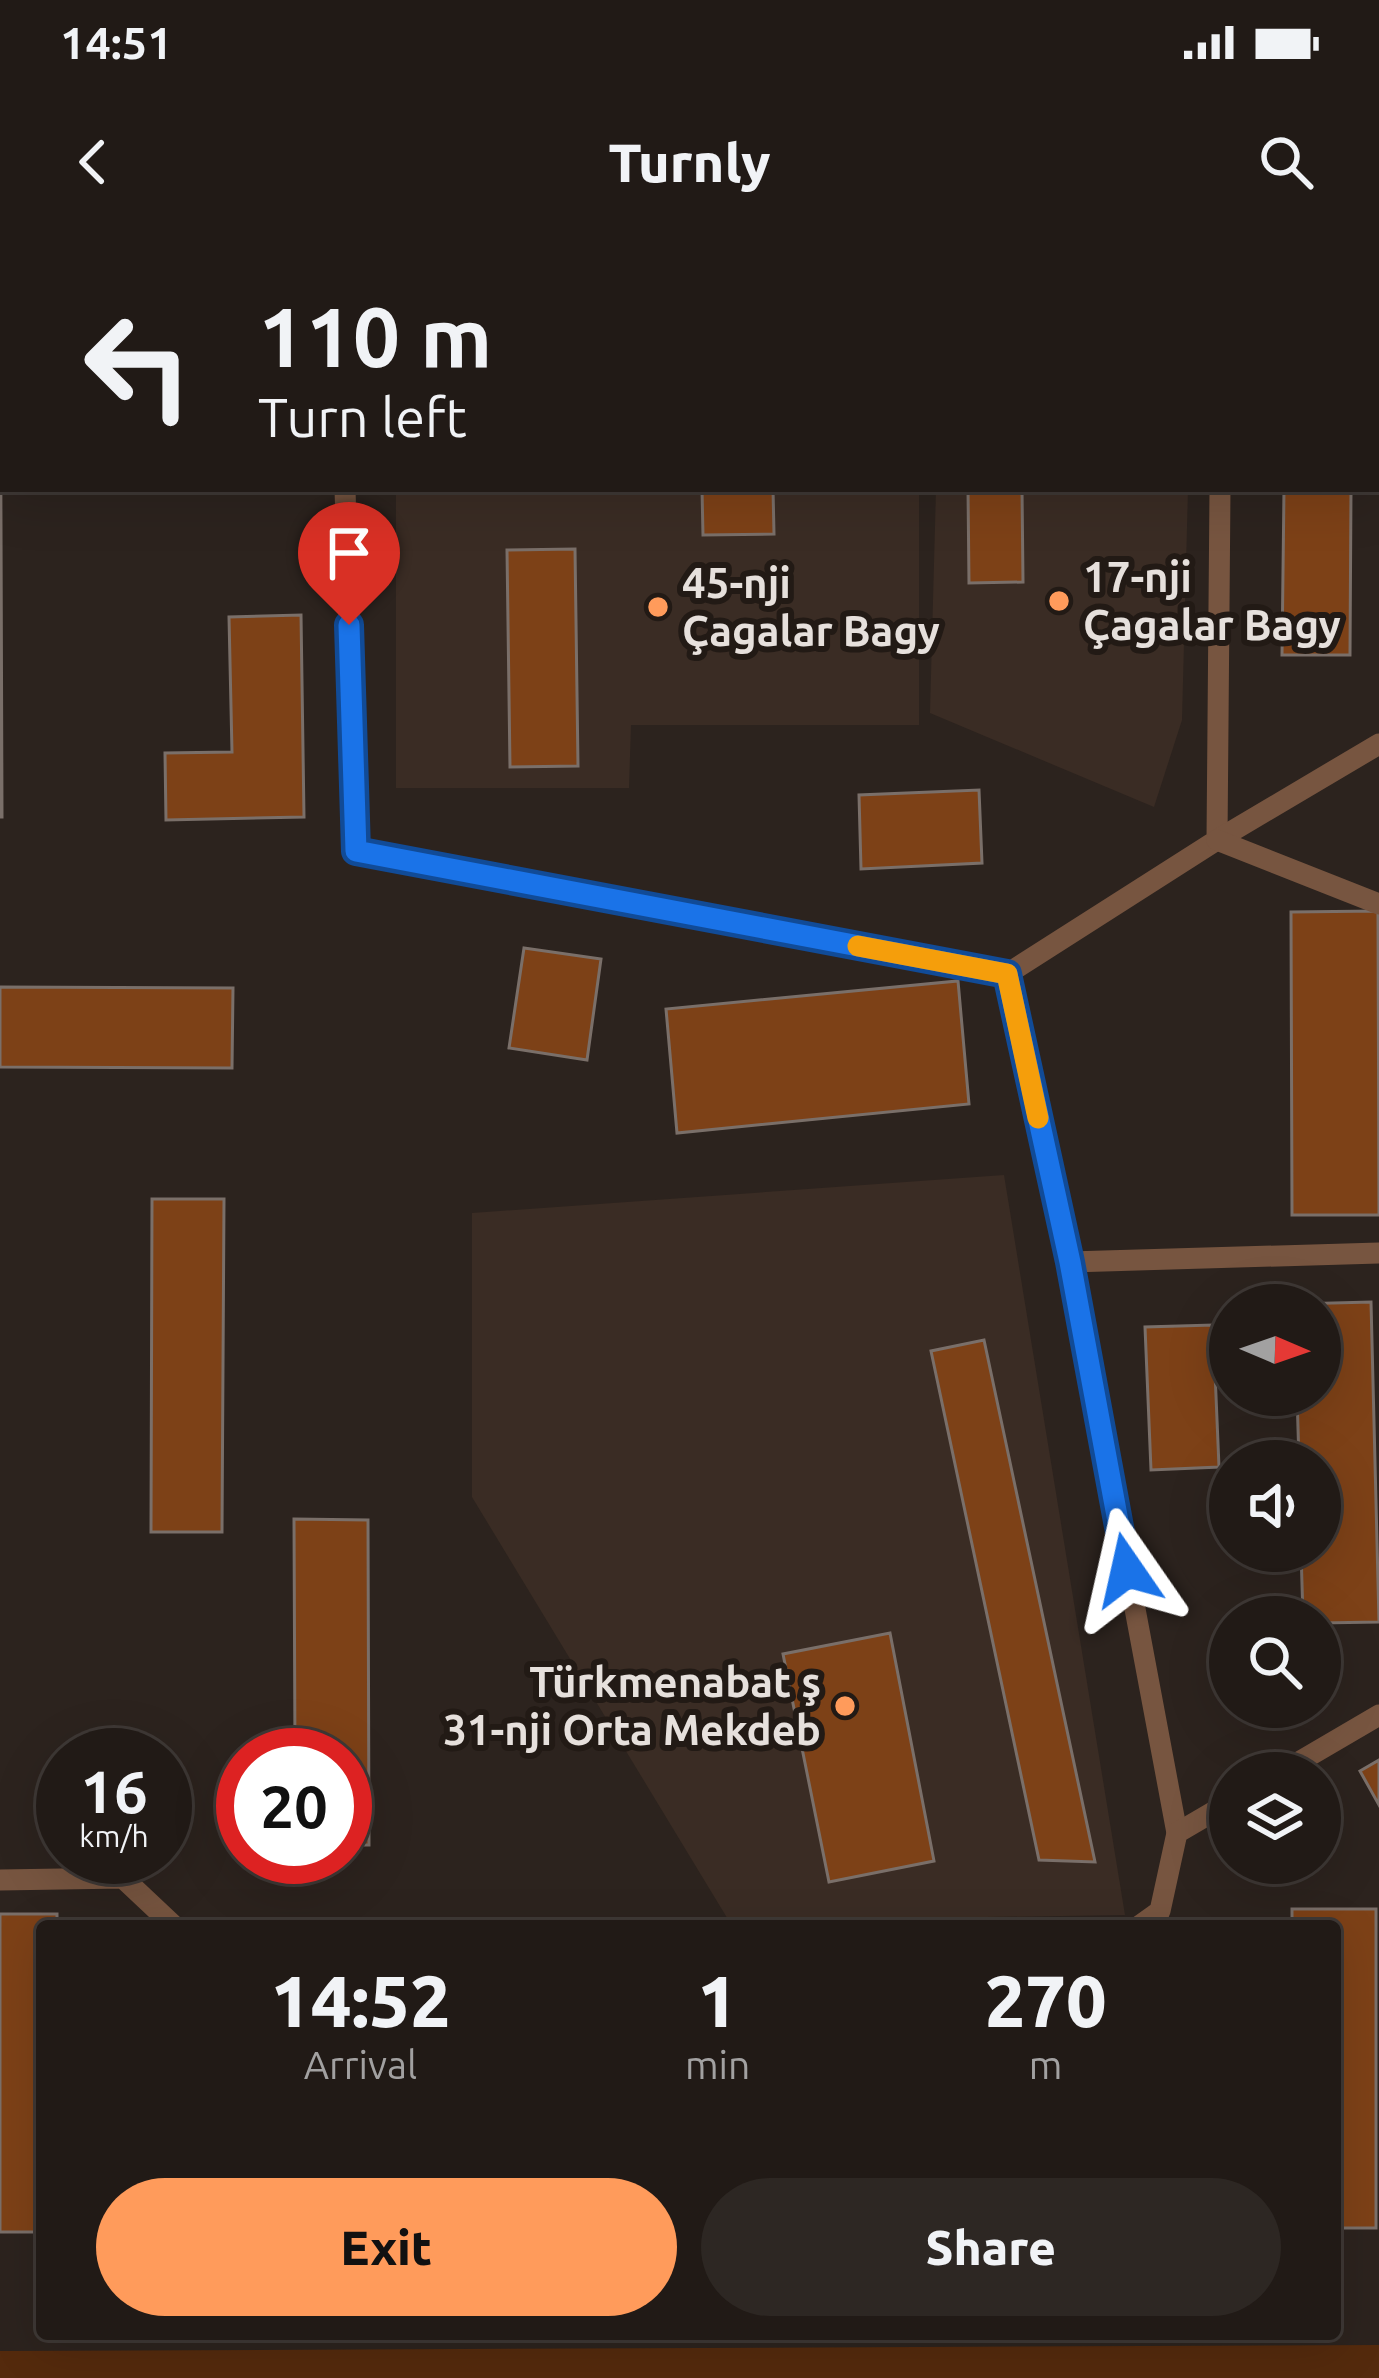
<!DOCTYPE html>
<html lang="en">
<head>
<meta charset="utf-8">
<style>
  body { margin:0; font-family:Ubuntu,sans-serif; background:#2d2723; color:#f1f3f6; height:100vh; display:flex; flex-direction:column; font-size:45px; white-space:nowrap }
  * { box-sizing:border-box; margin:0 }
  p { font-size:39px; color:#a2a1a1 }
  .icon { flex:none; width:66px; height:66px; fill:none; stroke:currentColor; stroke-width:2; stroke-linecap:round; stroke-linejoin:round }
  .map { position:relative; flex:1; overflow:hidden }
  .drawer { position:absolute; left:36px; top:1680px; width:1305px; height:420px; display:flex; flex-direction:column; background:#211a16; border-radius:12px; box-shadow:0 12px 48px #0002,0 0 0 3px #3e3835 }
  .drawer>* { flex:none }
  .top-card { position:absolute; left:0px; top:0px; width:1380px; height:252px; box-shadow:0 12px 48px #0002,0 0 0 3px #3e3835; background:#211a16; color:#f1f3f6; overflow:hidden }
  .needle { width:78px; rotate:92deg }
  .fabs { position:absolute; left:1209px; top:1044px; display:grid; gap:24px }
  .fabs a { display:grid; place-items:center; width:132px; height:132px; border-radius:50%; background:#211a16; box-shadow:0 12px 48px #0002,0 0 0 3px #3e3835; font-size:60px }
  .speed { position:absolute; left:36px; top:1488px; display:flex; gap:24px; font-size:60px; font-weight:700; text-align:center }
  .speed>* { display:grid; place-content:center; width:156px; height:156px; border-radius:50%; background:#211a16; box-shadow:0 12px 48px #0002,0 0 0 3px #3e3835; line-height:1 }
  .speed small { font-size:30px; font-weight:400 }
  .speed .limit { border:18px solid #d22; background:#fff; color:#111 }
  .pin { position:absolute; display:grid; place-items:center; width:102px; height:102px; color:#fff; margin:-123px -51px; border-radius:50% 50% 50% 0; rotate:-45deg; box-shadow:0 0 12px #0007 }
  .pin .icon { rotate:45deg }
  .me { position:absolute; width:132px; margin:-66px; rotate:349deg; stroke-linejoin:round; filter:drop-shadow(0 0 9px #0008) }
  .turn { display:flex; align-items:center; gap:42px; height:252px; padding:0 60px; font-size:54px }
  .turn .icon { width:156px; height:156px; stroke-width:2.5 }
  .turn b { display:block; font-size:84px; line-height:102px }
  .eta { display:flex; justify-content:space-evenly; align-items:center; height:204px; text-align:center }
  .eta b { font-size:72px; font-weight:800; line-height:84px }
  .action { display:flex; gap:24px; margin-top:auto; padding:24px 60px }
  .action a { flex:1; height:138px; border-radius:72px; background:#ff9b5b; color:#111; font-size:48px; font-weight:800; line-height:138px; text-align:center }
  .action a+a { background:#2d2723; color:#f1f3f6 }
  .status { display:flex; justify-content:space-between; align-items:center; height:84px; padding:0 60px; background:#211a16; direction:ltr }
  .status svg { height:33px; fill:currentColor }
  header { display:flex; justify-content:space-between; align-items:center; height:156px; padding:0 60px; background:#211a16; font-size:54px; font-weight:800 }
  .map>svg:first-child { display:block }
</style>
</head>
<body>
<div class="status"><b>14:51</b><svg viewBox="0 0 49 12"><path d="M0 12V9h3v3zM5 12V6h3v6zM10 12V3h3v9zM15 12V0h3v12zM26 1h20v11H26zM47 4h2v5h-2z"/></svg></div>
<header><svg class="icon" aria-label="back" viewBox="0 0 24 24"><path d="M15 5l-7 7 7 7"/></svg>Turnly<svg class="icon" aria-label="search" viewBox="0 0 24 24"><circle cx="10" cy="10" r="6"/><path d="M15 15l6 6"/></svg></header>
<div class="map">
<svg width="1379" height="2138" viewBox="0 0 1379 2138">
  <rect width="100%" height="100%" fill="#2c231e"/>
  <g fill="#3a2c24">
    <path d="M396 249H919V485H631L629 548H396Z"/>
    <path d="M936 249H1188L1182 480 1154 567 930 473Z"/>
    <path d="M1004 935 1125 1675 729 1681 472 1257V973Z"/>
  </g>
  <path fill="#542a0d" d="M1379 2105V2138H0V2111Z"/>
  <g fill="#7d4117" stroke="#7a6f69" stroke-width="3">
    <path d="M0 0 2 577H0Z"/>
    <rect x="399" y="0" width="474" height="3"/>
    <path d="M702 249H773L774 294 703 295Z"/>
    <path d="M968 249H1022L1023 342 969 343Z"/>
    <path d="M1284 249H1351L1350 415H1282Z"/>
    <path d="M575 309 578 526 510 527 507 310Z"/>
    <path d="M301 375 304 577 166 580 165 513 232 512 229 377Z"/>
    <path d="M979 550 982 623 861 629 859 555Z"/>
    <path d="M1378 671 1379 975H1292L1291 672Z"/>
    <path d="M524 708 601 719 587 820 509 808Z"/>
    <path d="M958 741 969 864 677 893 666 769Z"/>
    <path d="M0 747 233 748 232 828 0 827Z"/>
    <path d="M152 959H224L222 1292H151Z"/>
    <path d="M1371 1062 1379 1382 1320 1383V1377H1303L1301 1311H1320V1221H1299L1297 1155H1320V1065L1294 1064Z"/>
    <path d="M1213 1085 1219 1227 1151 1230 1145 1087Z"/>
    <path d="M984 1100 1095 1622 1039 1620 931 1111Z"/>
    <path d="M294 1279 368 1280 369 1605H345V1515H295Z"/>
    <path d="M890 1393 934 1621 829 1642 783 1414Z"/>
    <path d="M1379 1520V1565L1360 1531Z"/>
    <path d="M1292 1669H1376V1988H1335V1686H1292Z"/>
    <path d="M0 1674H57V1686H42V1992H0Z"/>
  </g>
  <g fill="none" stroke-linecap="round" stroke-linejoin="round">
    <g stroke="#775540" stroke-width="21">
      <path d="M338 0 339 3"/>
      <path d="M1224 3V0"/>
      <path d="M345 249 356 611 1007 734 1217 600 1220 249"/>
      <path d="M1217 600 1379 504"/>
      <path d="M1217 600 1379 664"/>
      <path d="M1007 734 1070 1022 1379 1013"/>
      <path d="M1070 1022 1177 1593"/>
      <path d="M1280 1533 1379 1475"/>
      <path d="M0 1640 123 1638 174 1686"/>
      <path d="M1139 1686 1160 1671 1177 1593 1230 1562"/>
    </g>
  </g>
  <g fill="none" stroke-linecap="round" stroke-linejoin="round">
    <g stroke="#114b97" stroke-width="30">
      <path id="route" d="M349 385 356 611 1007 734 1070 1022 1127 1330"/>
    </g>
    <use href="#route" stroke="#1a73e8" stroke-width="21"/>
    <path stroke="#f59e0b" stroke-width="21" d="M858 706 1007 734 1038 878"/>
  </g>
  <g fill="#ff9b5b" stroke="#221a15" stroke-width="4.5">
    <circle cx="1059" cy="361" r="12"/>
    <circle cx="658" cy="367" r="12"/>
    <circle cx="845" cy="1466" r="12"/>
  </g>
  <g text-anchor="middle" stroke-width="12" stroke-linejoin="round" paint-order="stroke">
    <g font-size="42" font-weight="bold" fill="#e6e0dc" stroke="#221a15" text-anchor="start">
      <text x="1083" y="352">17-nji<tspan x="1083" dy="48">Çagalar Bagy</tspan></text>
      <text x="682" y="358">45-nji<tspan x="682" dy="48">Çagalar Bagy</tspan></text>
      <text x="821" y="1457" text-anchor="end">Türkmenabat ş<tspan x="821" dy="48">31-nji Orta Mekdeb</tspan></text>
    </g>
  </g>
</svg>
<div class="fabs">
<a><svg class="needle" viewBox="-14 -14 28 28"><path d="M0-13l5 13h-10z" fill="#e53935"/><path d="M0 13l5-13h-10z" fill="#a2a1a1"/></svg></a>
<a><svg class="icon" aria-label="sound" viewBox="0 0 24 24"><path d="M4 9h4l5-4v14l-5-4H4zM17 9q2 3 0 6"/></svg></a>
<a><svg class="icon" aria-label="search" viewBox="0 0 24 24"><circle cx="10" cy="10" r="6"/><path d="M15 15l6 6"/></svg></a>
<a><svg class="icon" aria-label="layers" viewBox="0 0 24 24"><path d="M12 4l9 5-9 5-9-5zM3 14l9 5 9-5"/></svg></a>
</div>
<div class="speed"><div>16<small>km/h</small></div><div class="limit">20</div></div>
<div class="pin" style="left:349px;top:385px;background:#d93025"><svg class="icon" aria-label="arrive" viewBox="0 0 24 24"><path d="M6 21V4h12l-3 4 3 4H6"/></svg></div>
<svg class="me" style="left:1127px;top:1330px" viewBox="-20 -20 40 40"><path d="M0-17L14 15 0 8-14 15z" fill="#1a73e8" stroke="#fff" stroke-width="4"/></svg>
<div class="top-card">
<div class="turn"><svg class="icon" aria-label="left" viewBox="0 0 24 24"><path d="M17 20v-9H6M10 6l-5 5 5 5"/></svg><div><b>110 m</b>Turn left</div></div>
</div>
<section class="drawer">
<div class="eta">
<div><b>14:52</b><p>Arrival</p></div>
<div><b>1</b><p>min</p></div>
<div><b>270</b><p>m</p></div>
</div>
<div class="action"><a>Exit</a><a>Share</a></div>
</section>
</div>
</body>
</html>
